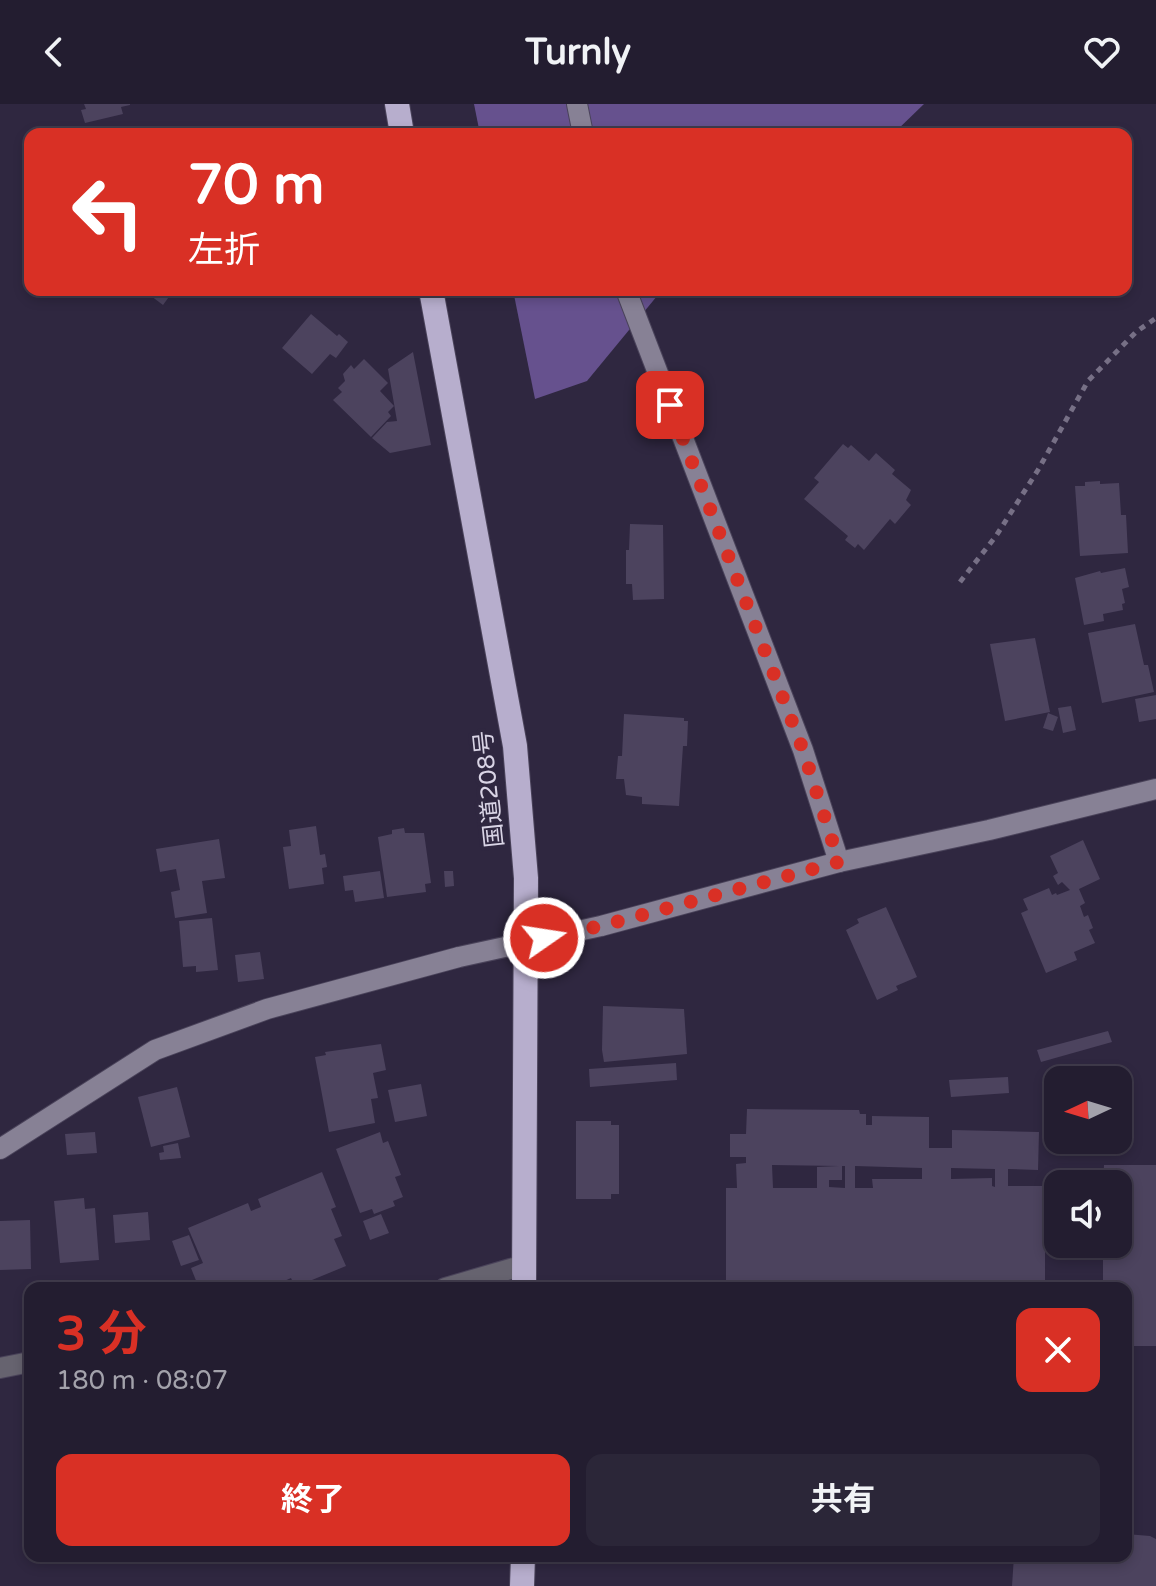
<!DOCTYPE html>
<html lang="ja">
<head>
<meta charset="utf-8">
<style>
  body { margin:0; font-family:"Varela Round","Noto Sans JP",sans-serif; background:#2b2638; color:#f1f3f6; height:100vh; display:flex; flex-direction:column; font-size:30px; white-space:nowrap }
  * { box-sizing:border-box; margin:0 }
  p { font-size:26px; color:#a3a2ab }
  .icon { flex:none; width:44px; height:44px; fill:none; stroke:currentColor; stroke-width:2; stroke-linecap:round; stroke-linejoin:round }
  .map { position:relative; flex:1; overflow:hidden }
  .side { position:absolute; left:24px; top:1178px; width:1108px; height:280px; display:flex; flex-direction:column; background:#231d30; border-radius:16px; box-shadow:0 4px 12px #0003,0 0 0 2px #403b4c }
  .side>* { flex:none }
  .banner { position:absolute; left:24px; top:24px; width:1108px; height:168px; border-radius:16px; box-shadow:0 4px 12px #0003,0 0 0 2px #403b4c; background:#d93025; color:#fff; overflow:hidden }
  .needle { width:52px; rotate:266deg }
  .tools { position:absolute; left:1044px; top:962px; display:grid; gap:16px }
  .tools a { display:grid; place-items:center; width:88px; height:88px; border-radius:16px; background:#231d30; box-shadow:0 4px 12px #0003,0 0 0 2px #403b4c; font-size:40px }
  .pin { position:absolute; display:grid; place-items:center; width:68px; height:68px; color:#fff; margin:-34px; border-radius:16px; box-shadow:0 4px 12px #0006 }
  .me { position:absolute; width:88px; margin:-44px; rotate:77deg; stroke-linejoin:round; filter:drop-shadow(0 0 6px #0008) }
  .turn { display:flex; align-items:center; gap:28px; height:168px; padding:0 32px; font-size:36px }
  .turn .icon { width:104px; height:104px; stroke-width:2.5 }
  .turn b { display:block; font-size:56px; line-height:68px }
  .round { display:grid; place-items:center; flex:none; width:84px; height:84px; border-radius:16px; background:#2b2638 }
  .headline { display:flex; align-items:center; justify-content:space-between; height:136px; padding:0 32px }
  h1 { font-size:48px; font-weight:700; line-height:60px; color:#d93025 }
  .primary-button { display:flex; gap:16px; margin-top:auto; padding:16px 32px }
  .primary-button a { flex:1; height:92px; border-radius:16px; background:#d93025; color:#fff; font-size:32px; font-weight:700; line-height:92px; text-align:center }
  .primary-button a+a { background:#2b2638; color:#f1f3f6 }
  header { display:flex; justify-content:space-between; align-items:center; height:104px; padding:0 32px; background:#231d30; font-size:36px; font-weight:700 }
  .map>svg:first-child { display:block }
</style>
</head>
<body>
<header><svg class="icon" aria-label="back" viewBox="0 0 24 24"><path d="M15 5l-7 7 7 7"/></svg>Turnly<svg class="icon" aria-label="heart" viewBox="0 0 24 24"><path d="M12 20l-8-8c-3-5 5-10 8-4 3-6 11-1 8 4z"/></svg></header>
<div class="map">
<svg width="1156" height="1482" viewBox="0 0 1156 1482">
  <rect width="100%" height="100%" fill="#2f2740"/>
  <g fill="#66518e">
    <path d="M474 0H924L893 30H480Z"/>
    <path d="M513 186H662L587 277 535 295Z"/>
  </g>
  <g fill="#4c435e" fill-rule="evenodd">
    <path d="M84 0H130V1L121 3 123 10 85 19 81 6 86 5Z"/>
    <path d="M143 186H174L163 201Z"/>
    <path d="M311 210 337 232 339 230 348 238 336 254 330 250 312 270 282 244Z"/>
    <path d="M413 248 431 341 390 349 372 334 387 318 397 317 388 265Z"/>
    <path d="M364 255 388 279 380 287 394 302 388 308 391 312 371 333 333 296 342 288 338 284 345 277 343 270 351 261 354 265Z"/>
    <path d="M843 340 848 344 851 341 869 357 876 349 895 366 892 370 911 386 906 396 911 401 895 420 890 415 864 446 858 440 855 444 845 436 848 432 804 395 819 378 814 374Z"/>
    <path d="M1100 377V380L1119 379 1121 411H1126L1128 449 1080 452 1075 382H1085V378Z"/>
    <path d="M630 420 663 421 664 495 633 496 632 480H626V446H629Z"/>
    <path d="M1125 464 1129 483 1122 485 1125 499 1122 500 1123 506 1103 510 1104 517 1084 521 1075 474 1100 467 1101 469Z"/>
    <path d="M1135 520 1144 561H1148L1154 588 1102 599 1088 529Z"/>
    <path d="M1035 534 1050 608 1005 617 990 540Z"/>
    <path d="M1156 591V615L1139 618 1135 595Z"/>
    <path d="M1071 602 1076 626 1063 629 1058 604Z"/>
    <path d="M1048 609 1058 613 1053 627 1043 624Z"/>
    <path d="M624 610 684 614V617H688L687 642H683L679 702 642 700V693L626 691 624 675H616L618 652H622Z"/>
    <path d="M316 722 320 751 325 750 327 763 322 764 324 780 289 785 283 743 291 742 289 726Z"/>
    <path d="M404 724 405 729H424L431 779 425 780 426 788 387 793 378 733 392 730V726Z"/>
    <path d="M219 735 225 774 202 777 207 809 175 814 171 788 180 786 176 765 160 768 156 745Z"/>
    <path d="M1083 736 1100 775 1079 785 1085 799 1080 802 1084 813 1088 811 1093 824 1089 826 1095 839 1074 848 1077 856 1046 869 1021 809 1028 806 1023 795 1049 784 1052 791 1056 789 1057 791 1070 786 1062 778 1058 781 1053 772 1058 769 1050 752Z"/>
    <path d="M380 767 384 794 355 798 353 786 345 787 343 772Z"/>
    <path d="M444 767H453L454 782 445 783Z"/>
    <path d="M886 803 917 873 896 882 898 886 877 896 846 826 859 819 857 815Z"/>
    <path d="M212 814 218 866 196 868V862L183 863 179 817Z"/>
    <path d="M260 848 264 875 238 878 235 851Z"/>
    <path d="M603 902 684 905 687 950 604 958 602 946Z"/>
    <path d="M1108 927 1112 938 1041 958 1037 946Z"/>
    <path d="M381 940 386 966 373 969 378 994 371 995 375 1019 329 1028 315 953 326 951 325 948Z"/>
    <path d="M676 959 677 976 590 983 589 965Z"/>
    <path d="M1008 973 1009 989 951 993 949 976Z"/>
    <path d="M421 980 427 1012 395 1018 388 986Z"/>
    <path d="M177 983 190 1033 151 1043 138 993Z"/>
    <path d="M747 1005 859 1006 860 1010H866V1021H872V1012L929 1013V1044H952V1026L1039 1028 1038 1066 1008 1065V1082H1045V1089H1058V1101H1045V1179L1073 1178V1184H726V1084H737L736 1060 746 1059V1053H730V1030H746ZM772 1061 839 1062 817 1063V1084H773ZM842 1062H845V1084L829 1083V1076H842ZM855 1062 922 1064V1075H872L873 1084H855ZM951 1064 995 1065V1083L992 1082V1074L951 1075Z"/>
    <path d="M576 1017H611V1021H619V1090H611V1095H576Z"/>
    <path d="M95 1028 97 1049 67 1051 65 1030Z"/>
    <path d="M380 1028 383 1039 388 1037 401 1071 395 1073 403 1093 393 1097 395 1102 374 1110 372 1105 360 1109 336 1045Z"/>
    <path d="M178 1039 181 1054 160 1056 159 1049 164 1048 163 1042Z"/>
    <path d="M1104 1061H1156V1242H1126V1184H1103V1140H1118V1080H1103Z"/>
    <path d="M322 1068 336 1103 331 1105 342 1132 334 1135 346 1162 295 1183 291 1174 280 1179 282 1184H199L191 1164 203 1159 188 1124 248 1099 251 1107 261 1103 258 1095Z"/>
    <path d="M84 1094 85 1105 95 1104 99 1156 60 1159 54 1097Z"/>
    <path d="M148 1108 150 1136 115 1139 113 1111Z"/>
    <path d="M381 1110 389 1129 370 1136 363 1117Z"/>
    <path d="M30 1116 31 1165 0 1166V1117Z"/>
    <path d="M189 1131 199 1156 181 1162 172 1137Z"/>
    <path d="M1126 1430 1150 1432 1156 1435V1482H1012L1014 1452H1126Z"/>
  </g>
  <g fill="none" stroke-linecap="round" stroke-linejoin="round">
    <g stroke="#4a435a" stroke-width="22">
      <g id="street">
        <path d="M445 1184 524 1161"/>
        <path d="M0 1264 30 1258"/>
      </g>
    </g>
    <g stroke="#4a435a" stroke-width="22">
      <g id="secondary">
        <path d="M577 0 583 30"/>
        <path d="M626 186 803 646 839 758"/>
        <path d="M601 822 839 758 989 726 1156 685"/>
        <path d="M0 1045 155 946 267 905 459 853"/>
      </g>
    </g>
    <g stroke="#4a435a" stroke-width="26">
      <g id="highway">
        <path d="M397 0 402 30"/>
        <path d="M431 186 515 642 526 774 524 1184"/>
        <path d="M522 1482 523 1452"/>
      </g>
    </g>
    <path stroke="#777086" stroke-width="5" stroke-dasharray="6 6" stroke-linecap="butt" d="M960 478 996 432 1038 366 1088 277 1136 228 1156 214"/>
    <use href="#street" stroke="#66636f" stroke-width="20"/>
    <use href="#secondary" stroke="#878195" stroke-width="20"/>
    <use href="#highway" stroke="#b7aecd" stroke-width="24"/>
    <g stroke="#4a435a" stroke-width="22" stroke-linecap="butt">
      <path id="secondary-bridge" d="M459 853 601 822"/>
    </g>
    <use href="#secondary-bridge" stroke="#878195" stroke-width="20"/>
  </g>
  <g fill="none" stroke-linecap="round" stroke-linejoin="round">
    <path stroke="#d93025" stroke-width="14" stroke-dasharray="0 25.2" d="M544 834 601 822 839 758 803 646 670 301"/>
  </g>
  <g text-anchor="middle" stroke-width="8" stroke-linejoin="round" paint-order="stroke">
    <g font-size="24" fill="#d9d4e5" stroke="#2f2740">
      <text transform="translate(489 685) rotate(-96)" y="8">国道208号</text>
    </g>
  </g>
</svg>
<div class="tools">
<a><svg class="needle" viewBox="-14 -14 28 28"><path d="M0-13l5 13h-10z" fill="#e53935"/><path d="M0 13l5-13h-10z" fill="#a3a2ab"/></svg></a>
<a><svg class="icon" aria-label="sound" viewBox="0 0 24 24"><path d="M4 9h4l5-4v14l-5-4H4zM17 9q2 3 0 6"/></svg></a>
</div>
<div class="pin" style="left:670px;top:301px;background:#d93025"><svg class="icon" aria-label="arrive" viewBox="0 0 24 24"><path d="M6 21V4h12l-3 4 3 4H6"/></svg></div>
<svg class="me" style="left:544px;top:834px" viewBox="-20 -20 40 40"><circle r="17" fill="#d93025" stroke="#fff" stroke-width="3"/><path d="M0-11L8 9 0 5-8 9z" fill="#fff"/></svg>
<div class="banner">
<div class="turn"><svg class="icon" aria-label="left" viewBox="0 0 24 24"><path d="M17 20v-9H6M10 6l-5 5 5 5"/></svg><div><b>70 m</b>左折</div></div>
</div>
<section class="side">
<div class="headline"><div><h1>3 分</h1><p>180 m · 08:07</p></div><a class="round" style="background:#d93025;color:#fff"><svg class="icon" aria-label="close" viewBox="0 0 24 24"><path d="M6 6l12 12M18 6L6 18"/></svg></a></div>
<div class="primary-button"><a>終了</a><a>共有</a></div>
</section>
</div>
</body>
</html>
